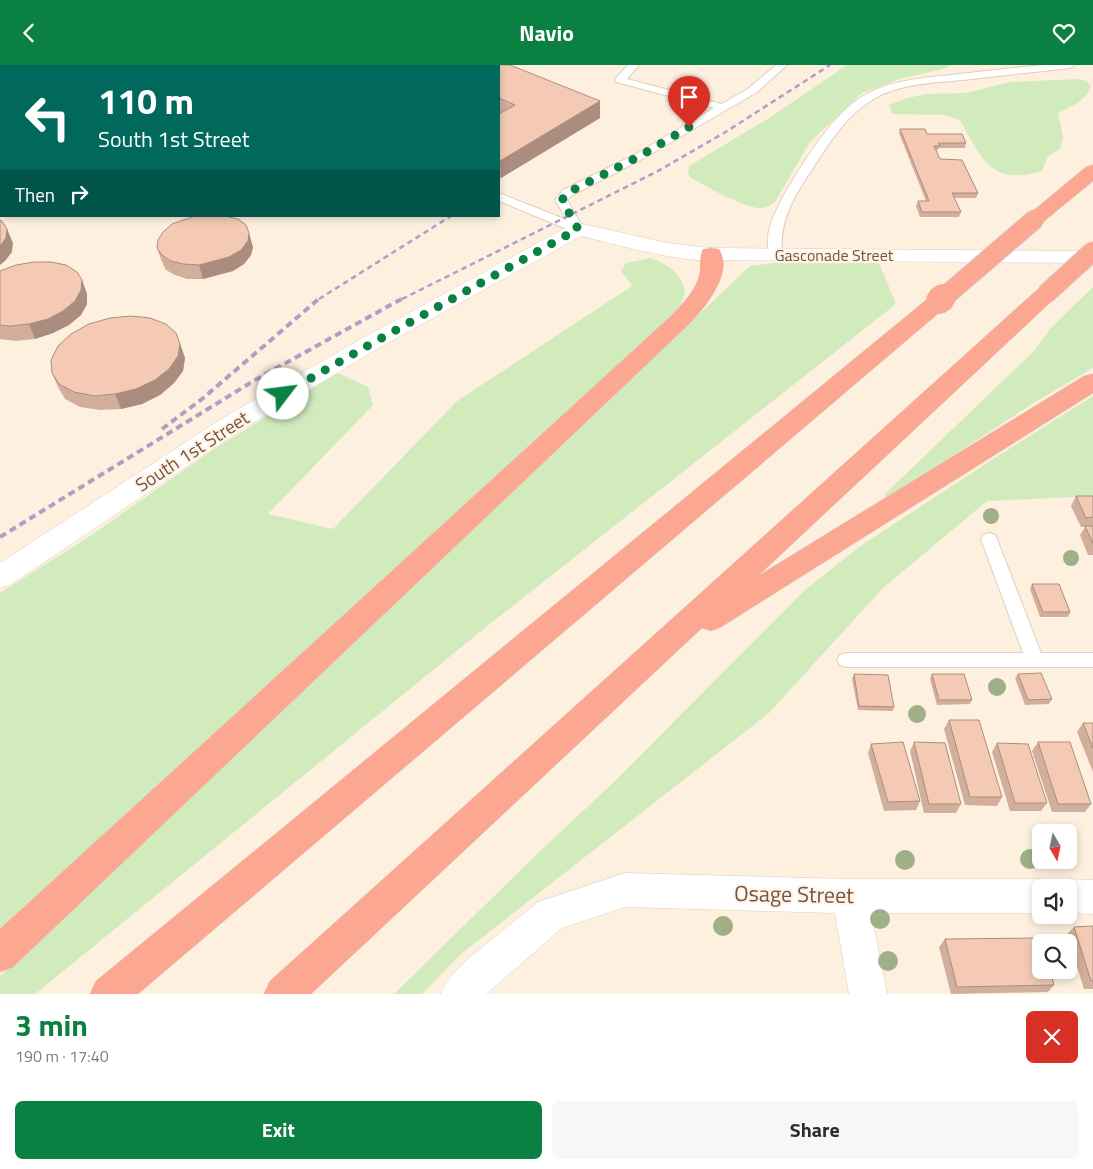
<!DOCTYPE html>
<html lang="en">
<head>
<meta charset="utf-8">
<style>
  body { margin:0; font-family:"Titillium Web",sans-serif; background:#f7f7f7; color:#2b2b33; height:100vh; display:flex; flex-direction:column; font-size:19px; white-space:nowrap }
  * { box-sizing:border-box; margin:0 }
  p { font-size:16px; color:#7c7c81 }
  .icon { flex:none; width:28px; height:28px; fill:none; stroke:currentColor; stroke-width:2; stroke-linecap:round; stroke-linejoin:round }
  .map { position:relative; height:929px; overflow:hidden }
  .sheet { display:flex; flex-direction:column; background:#fff; flex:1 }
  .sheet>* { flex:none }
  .banner { position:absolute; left:0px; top:0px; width:500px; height:152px; box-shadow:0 2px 8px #0003; background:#00695c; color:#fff; overflow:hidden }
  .needle { width:32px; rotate:171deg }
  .controls { position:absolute; left:1032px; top:759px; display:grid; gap:10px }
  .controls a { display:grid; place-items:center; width:45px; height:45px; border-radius:8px; background:#fff; box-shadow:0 2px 8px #0003; font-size:25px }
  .pin { position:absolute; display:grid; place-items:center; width:42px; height:42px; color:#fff; margin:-51px -21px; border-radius:50% 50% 50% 0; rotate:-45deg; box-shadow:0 0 5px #0007 }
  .pin .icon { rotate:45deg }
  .me { position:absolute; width:55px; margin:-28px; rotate:60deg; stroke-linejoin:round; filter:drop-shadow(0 0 4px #0008) }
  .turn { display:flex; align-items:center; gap:18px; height:105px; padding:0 15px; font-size:22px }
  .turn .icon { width:65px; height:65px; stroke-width:2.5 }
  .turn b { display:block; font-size:35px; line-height:42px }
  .then { display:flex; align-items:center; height:48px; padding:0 15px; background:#0003; gap:10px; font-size:19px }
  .round { display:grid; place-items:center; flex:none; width:52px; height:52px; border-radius:8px; background:#f7f7f7 }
  .overview { display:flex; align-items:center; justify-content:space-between; height:85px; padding:0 15px }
  h1 { font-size:30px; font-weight:700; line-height:38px; color:#0b8043 }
  .cta { display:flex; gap:10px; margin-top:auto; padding:10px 15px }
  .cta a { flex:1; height:58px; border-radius:8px; background:#0b8043; color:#fff; font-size:20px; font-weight:700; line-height:58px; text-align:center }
  .cta a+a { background:#f7f7f7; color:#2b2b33 }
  header { display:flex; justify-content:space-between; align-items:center; height:65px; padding:0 15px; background:#0b8043; color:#fff; font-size:22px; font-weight:700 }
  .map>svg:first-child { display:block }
</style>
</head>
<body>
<header><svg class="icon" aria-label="back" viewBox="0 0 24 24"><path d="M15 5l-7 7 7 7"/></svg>Navio<svg class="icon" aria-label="heart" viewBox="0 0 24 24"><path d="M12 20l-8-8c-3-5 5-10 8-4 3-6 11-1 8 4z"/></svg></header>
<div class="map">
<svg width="1093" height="929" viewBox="0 0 1093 929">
  <rect width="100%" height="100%" fill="#fdf0df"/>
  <g fill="#d2ebbd">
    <path d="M847 0H950L947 3 900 14 862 28 810 77 775 137C771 140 765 143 760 143 746 144 706 121 691 113L688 108 689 101 769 53Z"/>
    <path d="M1079 14 1087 16 1091 22C1084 37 1072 41 1058 48L1063 72 1060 84 1048 91 1042 106C990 121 982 94 960 55L944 50 892 49 889 40 907 33 927 29 966 28 1010 17Z"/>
    <path d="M651 193C666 198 691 214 683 234 678 248 663 259 653 270L0 869V528L90 471 217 382 338 308 368 322 373 340 268 449 333 464 457 336 632 221 621 206 626 198Z"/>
    <path d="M775 198H879L896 239 486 562 35 929H0V911L750 201Z"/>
    <path d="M1093 222V303L1032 339 908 420 886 432 885 429 1034 286 1051 263Z"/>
    <path d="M1093 331V431L987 436 883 523 769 648 461 889 422 929H394L538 788 613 718 806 524 862 480 993 394Z"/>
  </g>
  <path fill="#b3e3e7" stroke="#99d3d9" d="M0 0H146L1 1 0 60Z"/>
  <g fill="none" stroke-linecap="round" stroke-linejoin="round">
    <g stroke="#e3cdbe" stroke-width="2">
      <g id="service">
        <path d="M350 0H361L362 1H351Z"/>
        <path d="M628 0H639L627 14 722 39 749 23 776 0H787L757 27 644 93 571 131 567 135 584 164 582 167H574L499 136V128L567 155 555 135 563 125 636 89 714 43 616 17 615 15 616 13Z"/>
        <path d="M1042 0H1075L1070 3C1037 7 1005 10 972 14 937 18 895 17 866 39 843 55 826 83 811 106 793 133 779 156 782 190L776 194 772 193C760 174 776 145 785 128 803 98 830 53 860 33 889 14 926 13 959 9 987 6 1014 3 1042 0Z"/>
        <path d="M989 468 995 470 997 474 1041 588H1093V602H846L840 600 837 595 840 590 846 588H1023L981 474 983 470Z"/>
      </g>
    </g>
    <g stroke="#e3cdbe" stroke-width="1">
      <g id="minor">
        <path d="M578 158 667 178 719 184 722 189 719 194C689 201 613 178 581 171L377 284 241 365 10 520 0 523V498L223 353 361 274 571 160Z"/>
        <path d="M625 808 850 814H1041L1054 819 1055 822 1056 819 1069 814 1093 815V849L1069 848V822H1041V848H871L887 929H849L835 848 625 842 562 863 486 929H441L447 916 468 894 538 837Z"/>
      </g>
    </g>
    <g stroke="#e3cdbe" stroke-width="1">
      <path id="tertiary" d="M711 183 1093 186V198L711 195 703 194 700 189 703 184Z"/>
    </g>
    <g stroke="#dbd3cf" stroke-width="1">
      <g id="motorway">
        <path d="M1093 100V116L1042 158 1035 160 1028 158 1025 154 1028 150 1086 102Z"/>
        <path d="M711 183 719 184C735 208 703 245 687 261L13 902 0 907V864L671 251C683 238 696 226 700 208 701 200 699 191 703 184Z"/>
        <path d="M1046 222 1054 224 1057 229 1054 234 758 511 1084 311 1093 309V328L721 562 711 566 702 563 311 929H264L270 916 1038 224Z"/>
        <path d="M939 229 947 231 950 236 947 241 138 929H90L96 916 931 231Z"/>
      </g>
    </g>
    <use href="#service" fill="#fff" fill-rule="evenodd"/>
    <use href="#minor" fill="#fff" fill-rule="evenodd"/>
    <use href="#tertiary" fill="#fff" fill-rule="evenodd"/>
    <use href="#motorway" fill="#fba792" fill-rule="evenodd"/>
    <g stroke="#b19ec6" stroke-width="2.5" stroke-dasharray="5.5 4" stroke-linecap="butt">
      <path d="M319 234 451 151"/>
      <path d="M402 234 658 106 724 68 830 0"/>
    </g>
    <g stroke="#b19ec6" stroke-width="4" stroke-dasharray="7 4.5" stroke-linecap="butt">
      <path d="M162 364 202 334 321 232"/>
      <path d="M0 472 255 315 405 232"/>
    </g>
    <g stroke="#dbd3cf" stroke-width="21" stroke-linecap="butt">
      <g id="motorway-bridge-far1">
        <path d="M1046 229 1093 186"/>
        <path d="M942 234 1035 154"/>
      </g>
    </g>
    <g stroke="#dbd3cf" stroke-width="28" stroke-linecap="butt">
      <path id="motorway-bridge" d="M939 236 943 232"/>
    </g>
    <use href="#motorway-bridge-far1" stroke="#fba792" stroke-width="19"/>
    <use href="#motorway-bridge" stroke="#fba792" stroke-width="26"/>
  </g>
  <g fill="#a0b086">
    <circle cx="991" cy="451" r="8"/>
    <circle cx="1071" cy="493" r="8"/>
    <circle cx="997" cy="622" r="9"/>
    <circle cx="917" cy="649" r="9"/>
    <circle cx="1030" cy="794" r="10"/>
    <circle cx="905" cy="795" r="10"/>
    <circle cx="880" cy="854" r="10"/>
    <circle cx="723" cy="861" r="10"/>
    <circle cx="888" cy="896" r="10"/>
  </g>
  <g fill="#d2ae9c">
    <path d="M499 1 600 36V53L501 113 499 112Z"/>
    <path d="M900 64 927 69 966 78 965 83H939L938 85H936L940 94 978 128 976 133H954L961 147 959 152H920L916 141 918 136H926L899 68Z"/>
    <path d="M253 182 251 190 244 199 233 206 203 214H187L175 210 166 205 162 197 157 183Z"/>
    <path d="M0 206 82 215 87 229V239L81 250 69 260 53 268 35 274 16 276 0 274Z"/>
    <path d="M180 279 185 293 183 306 174 318 160 330 142 339 121 344 100 345 80 342 65 334 58 322 52 308Z"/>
    <path d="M1076 431H1093V490H1088L1080 470 1085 462H1081L1071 441Z"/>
    <path d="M1032 519 1070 547 1068 552H1040L1030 524Z"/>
    <path d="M854 609 894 642 893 646 858 645 852 614Z"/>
    <path d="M932 609 972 635 970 639 937 640 930 614Z"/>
    <path d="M1018 609 1052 634 1049 639 1025 640 1015 613Z"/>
    <path d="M949 655 1002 732 997 741 965 740 944 664Z"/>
    <path d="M1083 658H1093V707L1077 667Z"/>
    <path d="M914 677 961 739 956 748H924L910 686Z"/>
    <path d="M1038 677 1091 739 1085 747H1052L1032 686Z"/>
    <path d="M997 678 1047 738 1041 746H1010L992 687Z"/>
    <path d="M871 679 920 736 916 745 884 746 868 688Z"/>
    <path d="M1093 861V924H1084L1067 869 1074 862Z"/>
    <path d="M945 874 1054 920 1048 927 951 929 939 882Z"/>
  </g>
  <g fill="#ab8d7f">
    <path d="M600 36V53L501 113 500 96Z"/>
    <path d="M7 164 13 178 12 187 5 196 0 200V181Z"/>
    <path d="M249 168 253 182 251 190 244 199 233 206 203 214 199 200Z"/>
    <path d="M82 215 87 229V239L81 250 69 260 53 268 35 274 29 259Z"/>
    <path d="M180 279 185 293 183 306 174 318 160 330 142 339 121 344 115 329Z"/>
  </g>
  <g fill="#f4cab5" stroke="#ab8d7f">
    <path d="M310 0H348L350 1H308Z"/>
    <path d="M464 0H510L600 36 500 96 499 95V49L515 40 499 33V1H461Z"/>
    <path d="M900 64H925L927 69H962L966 78H938L940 81H934L940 94 962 95 978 128H952L961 147H922L918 136H929Z"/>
    <path d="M195 151H225L238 154 246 160 249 168 248 176 241 185 229 192 199 200 183 199 171 196 162 190 157 183 158 175 163 167 172 159Z"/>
    <path d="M0 155 2 156 7 164 6 173 0 181Z"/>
    <path d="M34 197H51L66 200 77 207 82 215 81 225 75 236 63 246 48 254 29 259 10 261 0 260V206L16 200Z"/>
    <path d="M131 251 150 253 166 259 176 268 180 279 178 291 169 304 155 315 136 324 115 329 94 331 74 327 59 319 52 308 51 295 58 281 71 269 89 259 110 253Z"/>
    <path d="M1076 431H1093V452L1086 453Z"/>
    <path d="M1085 461H1093V478Z"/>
    <path d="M1032 519H1059L1070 547H1043Z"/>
    <path d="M1041 608 1052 634 1028 635 1018 609Z"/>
    <path d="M854 609 888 610 894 642 859 641Z"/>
    <path d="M932 609H964L972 635H939Z"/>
    <path d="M949 655H979L1002 732H970Z"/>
    <path d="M1083 658H1093V683Z"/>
    <path d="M903 677 920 736 888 737 871 679Z"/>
    <path d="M914 677 945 678 961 739H929Z"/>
    <path d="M1038 677H1070L1091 739H1058Z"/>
    <path d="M997 678 1028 679 1047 738H1015Z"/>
    <path d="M1093 861V916H1091L1074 862Z"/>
    <path d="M1039 873 1041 879V905H1050L1054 920 957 922 945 874Z"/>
  </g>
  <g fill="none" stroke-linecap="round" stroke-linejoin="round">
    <path stroke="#0b8043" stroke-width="9" stroke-dasharray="0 16.2" d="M283 329 369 280 578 164 562 135 567 128 640 91 689 62"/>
  </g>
  <g text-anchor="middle" stroke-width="4.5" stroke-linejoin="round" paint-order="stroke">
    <g font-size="16" fill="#745446" stroke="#fff4e6">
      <text x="834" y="196">Gasconade Street</text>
    </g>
    <g font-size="19" fill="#745446" stroke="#fff4e6">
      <text transform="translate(192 386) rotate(-33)" y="7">South 1st Street</text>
    </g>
    <g font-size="22" fill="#745446" stroke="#fff4e6">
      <text transform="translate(794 829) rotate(1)" y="8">Osage Street</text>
    </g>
  </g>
</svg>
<div class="controls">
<a><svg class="needle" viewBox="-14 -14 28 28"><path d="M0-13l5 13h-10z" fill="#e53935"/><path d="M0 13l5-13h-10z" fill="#7c7c81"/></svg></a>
<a><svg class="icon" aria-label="sound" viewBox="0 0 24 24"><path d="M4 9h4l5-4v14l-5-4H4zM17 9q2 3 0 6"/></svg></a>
<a><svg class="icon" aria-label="search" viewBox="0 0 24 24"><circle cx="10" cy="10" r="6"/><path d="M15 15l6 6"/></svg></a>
</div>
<div class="pin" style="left:689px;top:62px;background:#d93025"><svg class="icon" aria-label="arrive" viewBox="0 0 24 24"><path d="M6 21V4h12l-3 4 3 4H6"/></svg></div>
<svg class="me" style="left:283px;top:329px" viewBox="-20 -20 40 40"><circle r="19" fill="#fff"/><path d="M0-13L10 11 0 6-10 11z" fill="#0b8043"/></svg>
<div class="banner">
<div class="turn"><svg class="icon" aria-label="left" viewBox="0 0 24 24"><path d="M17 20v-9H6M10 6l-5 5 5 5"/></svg><div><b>110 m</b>South 1st Street</div></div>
<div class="then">Then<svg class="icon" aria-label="right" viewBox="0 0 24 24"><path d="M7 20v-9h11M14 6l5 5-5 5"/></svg></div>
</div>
</div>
<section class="sheet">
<div class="overview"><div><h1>3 min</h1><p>190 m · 17:40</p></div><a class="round" style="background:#d93025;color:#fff"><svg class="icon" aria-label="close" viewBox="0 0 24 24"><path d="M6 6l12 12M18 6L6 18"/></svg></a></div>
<div class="cta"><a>Exit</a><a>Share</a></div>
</section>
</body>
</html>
